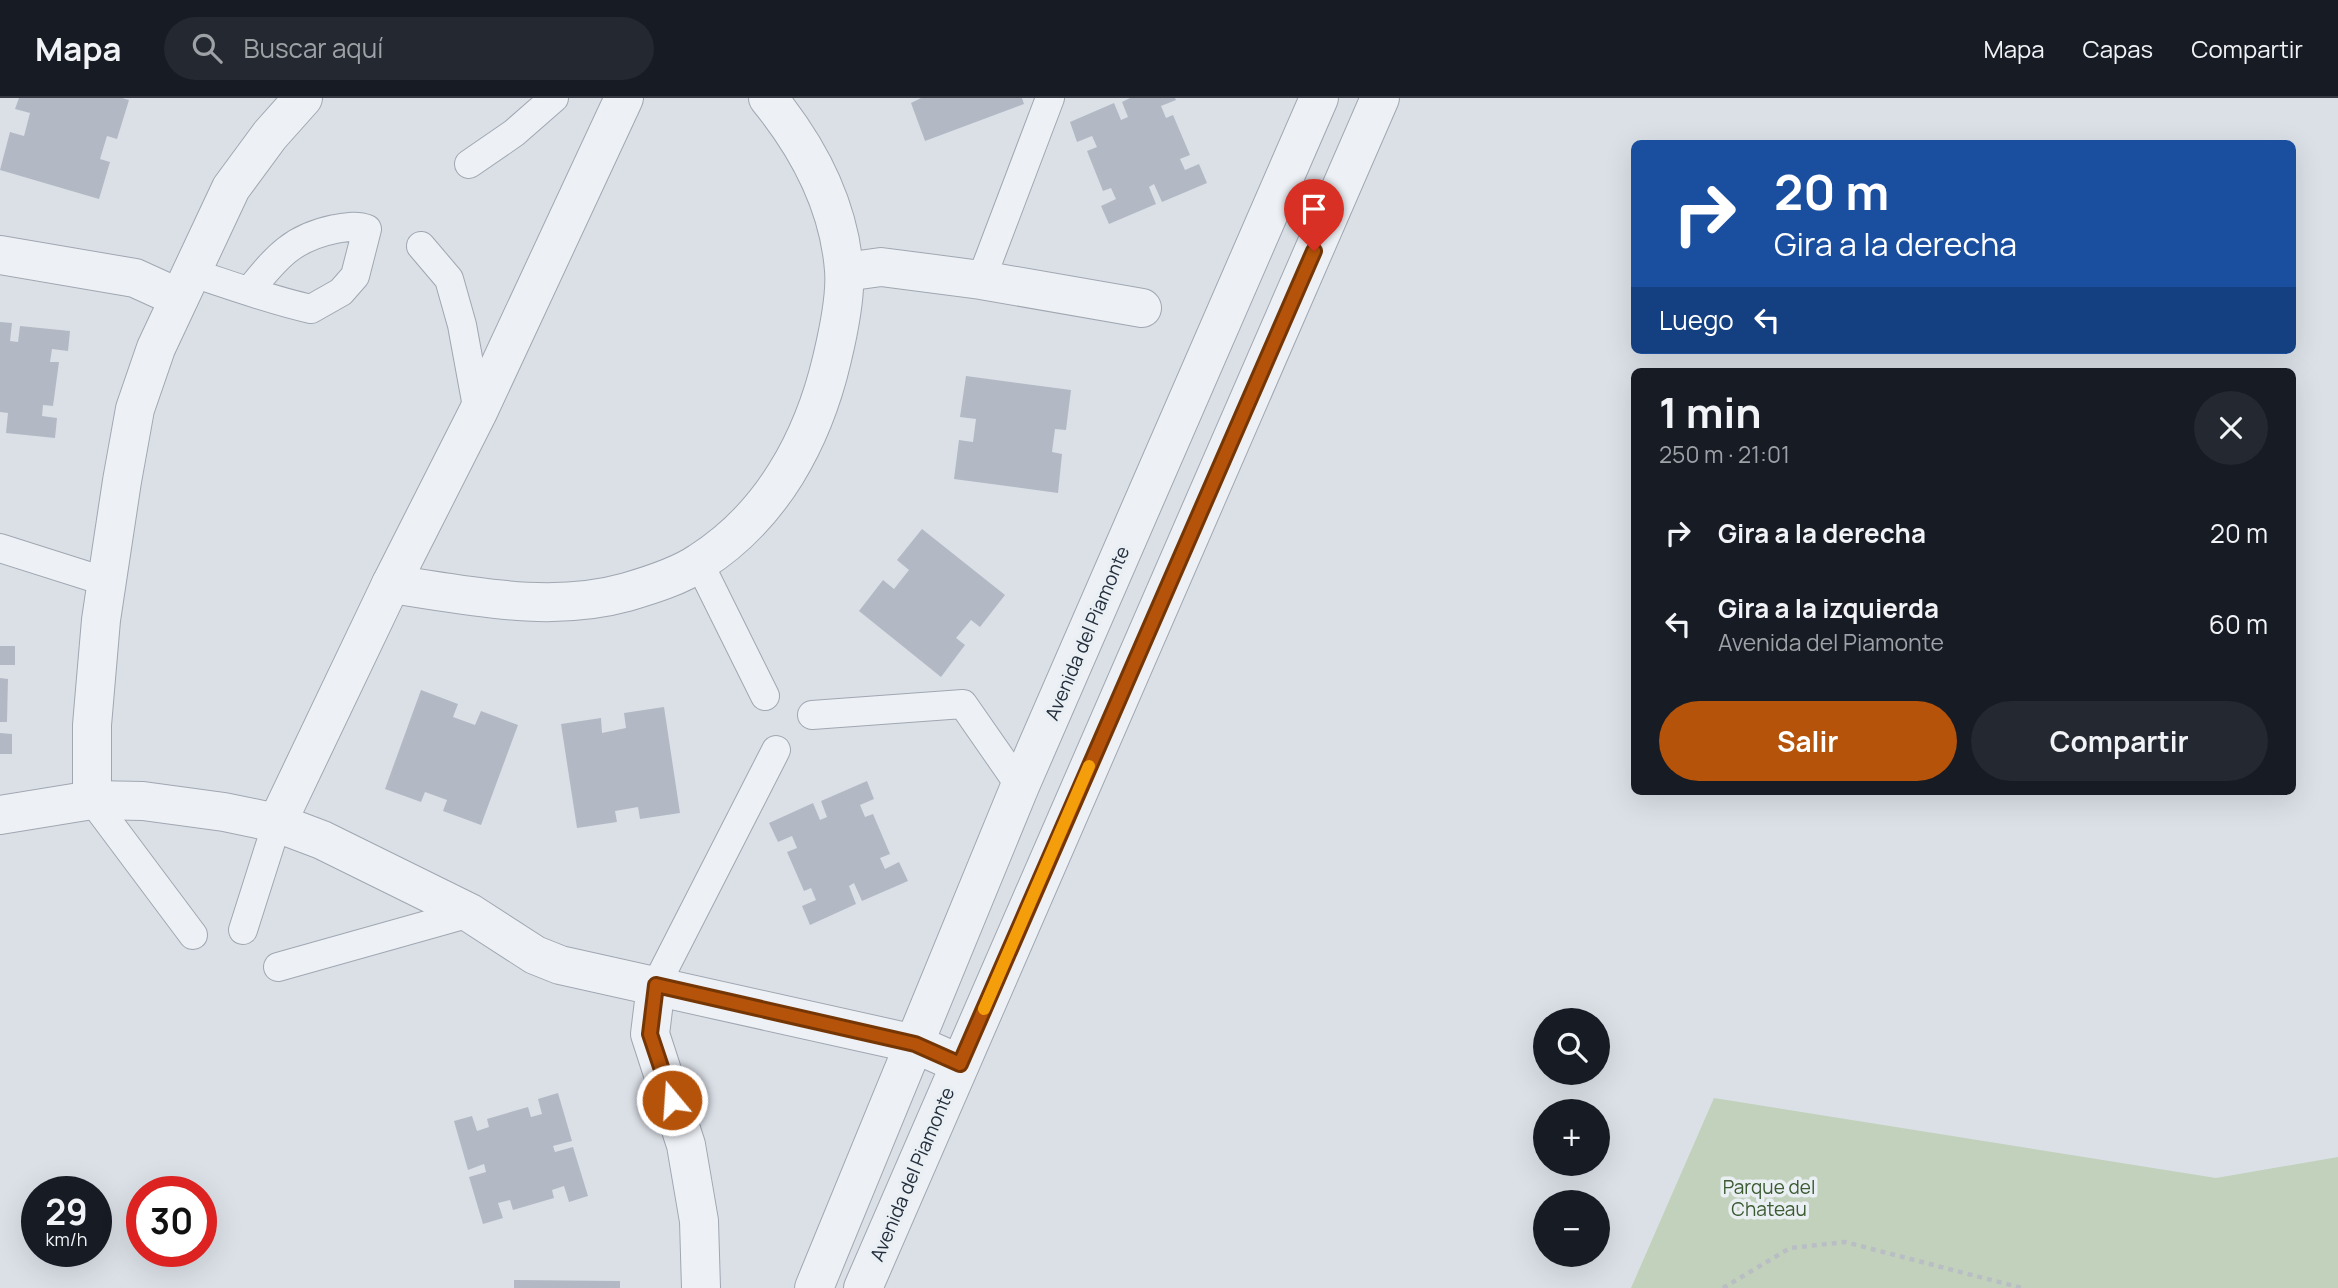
<!DOCTYPE html>
<html lang="es">
<head>
<meta charset="utf-8">
<style>
  body { margin:0; font-family:Manrope,sans-serif; background:#242831; color:#f1f3f6; height:100vh; display:flex; flex-direction:column; font-size:26px; white-space:nowrap }
  * { box-sizing:border-box; margin:0 }
  p { font-size:23px; color:#9ea1a6 }
  .icon { flex:none; width:38px; height:38px; fill:none; stroke:currentColor; stroke-width:2; stroke-linecap:round; stroke-linejoin:round }
  .map { position:relative; flex:1; overflow:hidden }
  .drawer { position:absolute; left:1631px; top:270px; width:665px; height:427px; display:flex; flex-direction:column; background:#171b24; border-radius:10px; box-shadow:0 7px 28px #0002 }
  .drawer>* { flex:none }
  .hud { position:absolute; left:1631px; top:42px; width:665px; height:214px; border-radius:10px; box-shadow:0 7px 28px #0002; background:#1a4fa0; color:#fff; overflow:hidden }
  .tools { position:absolute; left:1533px; top:910px; display:grid; gap:14px }
  .tools a { display:grid; place-items:center; width:77px; height:77px; border-radius:50%; background:#171b24; box-shadow:0 7px 28px #0002; font-size:35px }
  .speed { position:absolute; left:21px; top:1078px; display:flex; gap:14px; font-size:35px; font-weight:700; text-align:center }
  .speed>* { display:grid; place-content:center; width:91px; height:91px; border-radius:50%; background:#171b24; box-shadow:0 7px 28px #0002; line-height:1 }
  .speed small { font-size:18px; font-weight:400 }
  .speed .limit { border:10px solid #d22; background:#fff; color:#111 }
  .pin { position:absolute; display:grid; place-items:center; width:60px; height:60px; color:#fff; margin:-72px -30px; border-radius:50% 50% 50% 0; rotate:-45deg; box-shadow:0 0 7px #0007 }
  .pin .icon { rotate:45deg }
  .me { position:absolute; width:77px; margin:-38px; rotate:342deg; stroke-linejoin:round; filter:drop-shadow(0 0 5px #0008) }
  .turn { display:flex; align-items:center; gap:24px; height:147px; padding:0 28px; font-size:32px }
  .turn .icon { width:91px; height:91px; stroke-width:2.5 }
  .turn b { display:block; font-size:49px; line-height:60px }
  .then { display:flex; align-items:center; height:66px; padding:0 28px; background:#0003; gap:14px; font-size:26px }
  .round { display:grid; place-items:center; flex:none; width:74px; height:74px; border-radius:37px; background:#242831 }
  .overview { display:flex; align-items:center; justify-content:space-between; height:119px; padding:0 28px }
  h1 { font-size:42px; font-weight:700; line-height:52px }
  .primary-button { display:flex; gap:14px; margin-top:auto; padding:14px 28px }
  .primary-button a { flex:1; height:80px; border-radius:42px; background:#b45309; color:#fff; font-size:28px; font-weight:700; line-height:80px; text-align:center }
  .primary-button a+a { background:#242831; color:#f1f3f6 }
  ul { padding:0; list-style:none }
  li { display:flex; align-items:center; gap:21px; height:91px; padding:0 28px }
  li div { flex:1 }
  li b { display:block; font-size:26px }
  li em { font-style:normal }
  header { display:flex; align-items:center; gap:42px; box-sizing:border-box; height:98px; padding:0 35px; background:#171b24; border-bottom:2px solid #363941 }
  header strong { font-size:33px }
  nav { display:flex; gap:38px; margin-inline-start:auto; font-size:24px }
  .search { width:490px; height:63px; background:#242831; display:flex; align-items:center; gap:18px; box-sizing:border-box; padding:0 24px; border-radius:38px; color:#9ea1a6; font-size:26px }
  .map>svg:first-child { display:block }
</style>
</head>
<body>
<header>
<strong>Mapa</strong>
<div class="search"><svg class="icon" aria-label="search" viewBox="0 0 24 24"><circle cx="10" cy="10" r="6"/><path d="M15 15l6 6"/></svg>Buscar aquí</div>
<nav><a>Mapa</a><a>Capas</a><a>Compartir</a></nav>
</header>
<div class="map">
<svg width="2338" height="1190" viewBox="0 0 2338 1190">
  <rect width="100%" height="100%" fill="#dbe0e7"/>
  <path fill="#c2d1bb" d="M1714 1000 2216 1080 2338 1059V1190H1631Z"/>
  <g fill="#b2b9c4">
    <path d="M19 0H122L129 2 117 41 107 38 100 61 110 64 99 101 0 72 10 34 24 38 30 15 15 11Z"/>
    <path d="M921 0H1022L1024 6 925 43 911 5Z"/>
    <path d="M1130 0H1175L1176 2 1161 8 1166 20 1173 17 1190 57 1180 61 1185 72 1199 66 1207 85 1162 104 1154 86 1149 89 1156 106 1109 126 1101 108 1116 101 1111 90 1103 93 1087 53 1097 49 1092 38 1077 44 1070 24 1114 5 1121 22 1128 19 1122 4Z"/>
    <path d="M0 224 12 225 10 243 18 244 20 228 70 233 68 253 52 251 50 264H59L53 308 43 307 42 318 57 320 55 340 6 335 8 315 0 314Z"/>
    <path d="M966 278 1071 292 1066 332 1055 331 1052 354 1062 356 1058 395 954 381 959 342 973 344 976 321 960 319Z"/>
    <path d="M922 431 1005 497 980 529 971 522 956 540 965 547 941 579 859 513 883 482 894 491 909 472 897 462Z"/>
    <rect x="0" y="548" width="15" height="19"/>
    <path d="M0 580 8 581 7 624H0Z"/>
    <path d="M421 592 458 606 453 619 475 627 481 613 518 627 481 727 443 713 447 702 425 694 421 704 385 691Z"/>
    <path d="M664 609 680 715 640 721 638 709 615 713 617 724 577 730 561 626 601 620 602 635 626 630 624 615Z"/>
    <path d="M0 635 12 636V656H0Z"/>
    <path d="M867 683 874 701 860 707 865 719 873 716 890 756 880 760 885 771 899 764 908 783 862 803 854 785 849 788 856 806 810 827 802 808 816 802 811 790 804 793 787 754 797 750 792 738 778 744 769 725 813 705 820 722 827 719 821 703Z"/>
    <path d="M558 995 572 1043 553 1048 555 1054 573 1049 588 1098 569 1104 564 1088 552 1092 554 1100 513 1112 510 1102 498 1105 503 1120 483 1126 469 1079 486 1074 484 1066 468 1072 454 1023 472 1018 477 1033 489 1029 487 1021 528 1009 531 1019 542 1016 538 1001Z"/>
    <path d="M514 1182 620 1183V1190H514Z"/>
  </g>
  <g fill="none" stroke-linecap="round" stroke-linejoin="round">
    <g stroke="#a0a7b1" stroke-width="30">
      <g id="pedestrian">
        <path d="M469 66 514 35 554 0"/>
        <path d="M421 148 449 181 462 227 478 314"/>
        <path d="M190 174C230 187 270 202 311 211L341 194 355 178 367 131C357 127 347 129 335 131 291 140 276 160 249 193"/>
        <path d="M981 182 1050 0"/>
        <path d="M0 450 107 484"/>
        <path d="M699 465 765 598"/>
        <path d="M812 617 963 606 1020 688"/>
        <path d="M92 702 193 837"/>
        <path d="M243 832 277 725"/>
        <path d="M278 869 470 815"/>
        <path d="M656 887 776 652"/>
      </g>
    </g>
    <g stroke="#a0a7b1" stroke-width="40">
      <g id="minor">
        <path d="M0 157 135 180 179 200"/>
        <path d="M845 174 881 169 981 182 1142 210"/>
        <path d="M391 486C468 497 549 516 627 494 651 487 680 478 700 464 772 418 813 342 832 261 838 236 846 197 844 172 839 107 808 49 768 0"/>
        <path d="M92 702V627L101 522 122 383 135 311 156 250 231 90 270 37 303 0"/>
        <path d="M0 717 92 702 143 703 224 714 277 725 322 742 470 815 535 857 560 867 915 946 960 966"/>
        <path d="M277 725 391 486 478 314 624 0"/>
        <path d="M656 887 650 936 686 1047 699 1123 701 1190"/>
      </g>
    </g>
    <g stroke="#a0a7b1" stroke-width="40">
      <g id="tertiary">
        <path d="M814 1190 1020 688 1319 0"/>
        <path d="M863 1190 1380 0"/>
      </g>
    </g>
    <path stroke="#b9bec5" stroke-width="4.5" stroke-dasharray="5 5" stroke-linecap="butt" d="M1723 1190 1790 1150 1845 1144 2022 1190"/>
    <use href="#pedestrian" stroke="#edf0f5" stroke-width="28"/>
    <use href="#minor" stroke="#edf0f5" stroke-width="38"/>
    <use href="#tertiary" stroke="#edf0f5" stroke-width="38"/>
  </g>
  <g fill="none" stroke-linecap="round" stroke-linejoin="round">
    <g stroke="#753606" stroke-width="18">
      <path id="route" d="M672 1002 650 936 656 887 915 946 960 966 1314 153"/>
    </g>
    <use href="#route" stroke="#b45309" stroke-width="12"/>
    <path stroke="#f59e0b" stroke-width="12" d="M984 911 1089 668"/>
  </g>
  <g text-anchor="middle" stroke-width="7" stroke-linejoin="round" paint-order="stroke">
    <g font-size="19" fill="#242f3e" stroke="#eaeff4">
      <text transform="translate(1087 535) rotate(-67)" y="7">Avenida del Piamonte</text>
      <text transform="translate(912 1076) rotate(-67)" y="7">Avenida del Piamonte</text>
    </g>
    <g font-size="19" fill="#3a5a30" stroke="#eaeff4">
      <text x="1769" y="1096">Parque del<tspan x="1769" dy="22">Chateau</tspan></text>
    </g>
  </g>
</svg>
<div class="tools">
<a><svg class="icon" aria-label="search" viewBox="0 0 24 24"><circle cx="10" cy="10" r="6"/><path d="M15 15l6 6"/></svg></a>
<a>+</a>
<a>−</a>
</div>
<div class="speed"><div>29<small>km/h</small></div><div class="limit">30</div></div>
<div class="pin" style="left:1314px;top:153px;background:#d93025"><svg class="icon" aria-label="arrive" viewBox="0 0 24 24"><path d="M6 21V4h12l-3 4 3 4H6"/></svg></div>
<svg class="me" style="left:672px;top:1002px" viewBox="-20 -20 40 40"><circle r="17" fill="#b45309" stroke="#fff" stroke-width="3"/><path d="M0-11L8 9 0 5-8 9z" fill="#fff"/></svg>
<div class="hud">
<div class="turn"><svg class="icon" aria-label="right" viewBox="0 0 24 24"><path d="M7 20v-9h11M14 6l5 5-5 5"/></svg><div><b>20 m</b>Gira a la derecha</div></div>
<div class="then">Luego<svg class="icon" aria-label="left" viewBox="0 0 24 24"><path d="M17 20v-9H6M10 6l-5 5 5 5"/></svg></div>
</div>
<section class="drawer">
<div class="overview"><div><h1>1 min</h1><p>250 m · 21:01</p></div><a class="round"><svg class="icon" aria-label="close" viewBox="0 0 24 24"><path d="M6 6l12 12M18 6L6 18"/></svg></a></div>
<ul>
<li><svg class="icon" aria-label="right" viewBox="0 0 24 24"><path d="M7 20v-9h11M14 6l5 5-5 5"/></svg><div><b>Gira a la derecha</b></div><em>20 m</em></li>
<li><svg class="icon" aria-label="left" viewBox="0 0 24 24"><path d="M17 20v-9H6M10 6l-5 5 5 5"/></svg><div><b>Gira a la izquierda</b><p>Avenida del Piamonte</p></div><em>60 m</em></li>
</ul>
<div class="primary-button"><a>Salir</a><a>Compartir</a></div>
</section>
</div>
</body>
</html>
